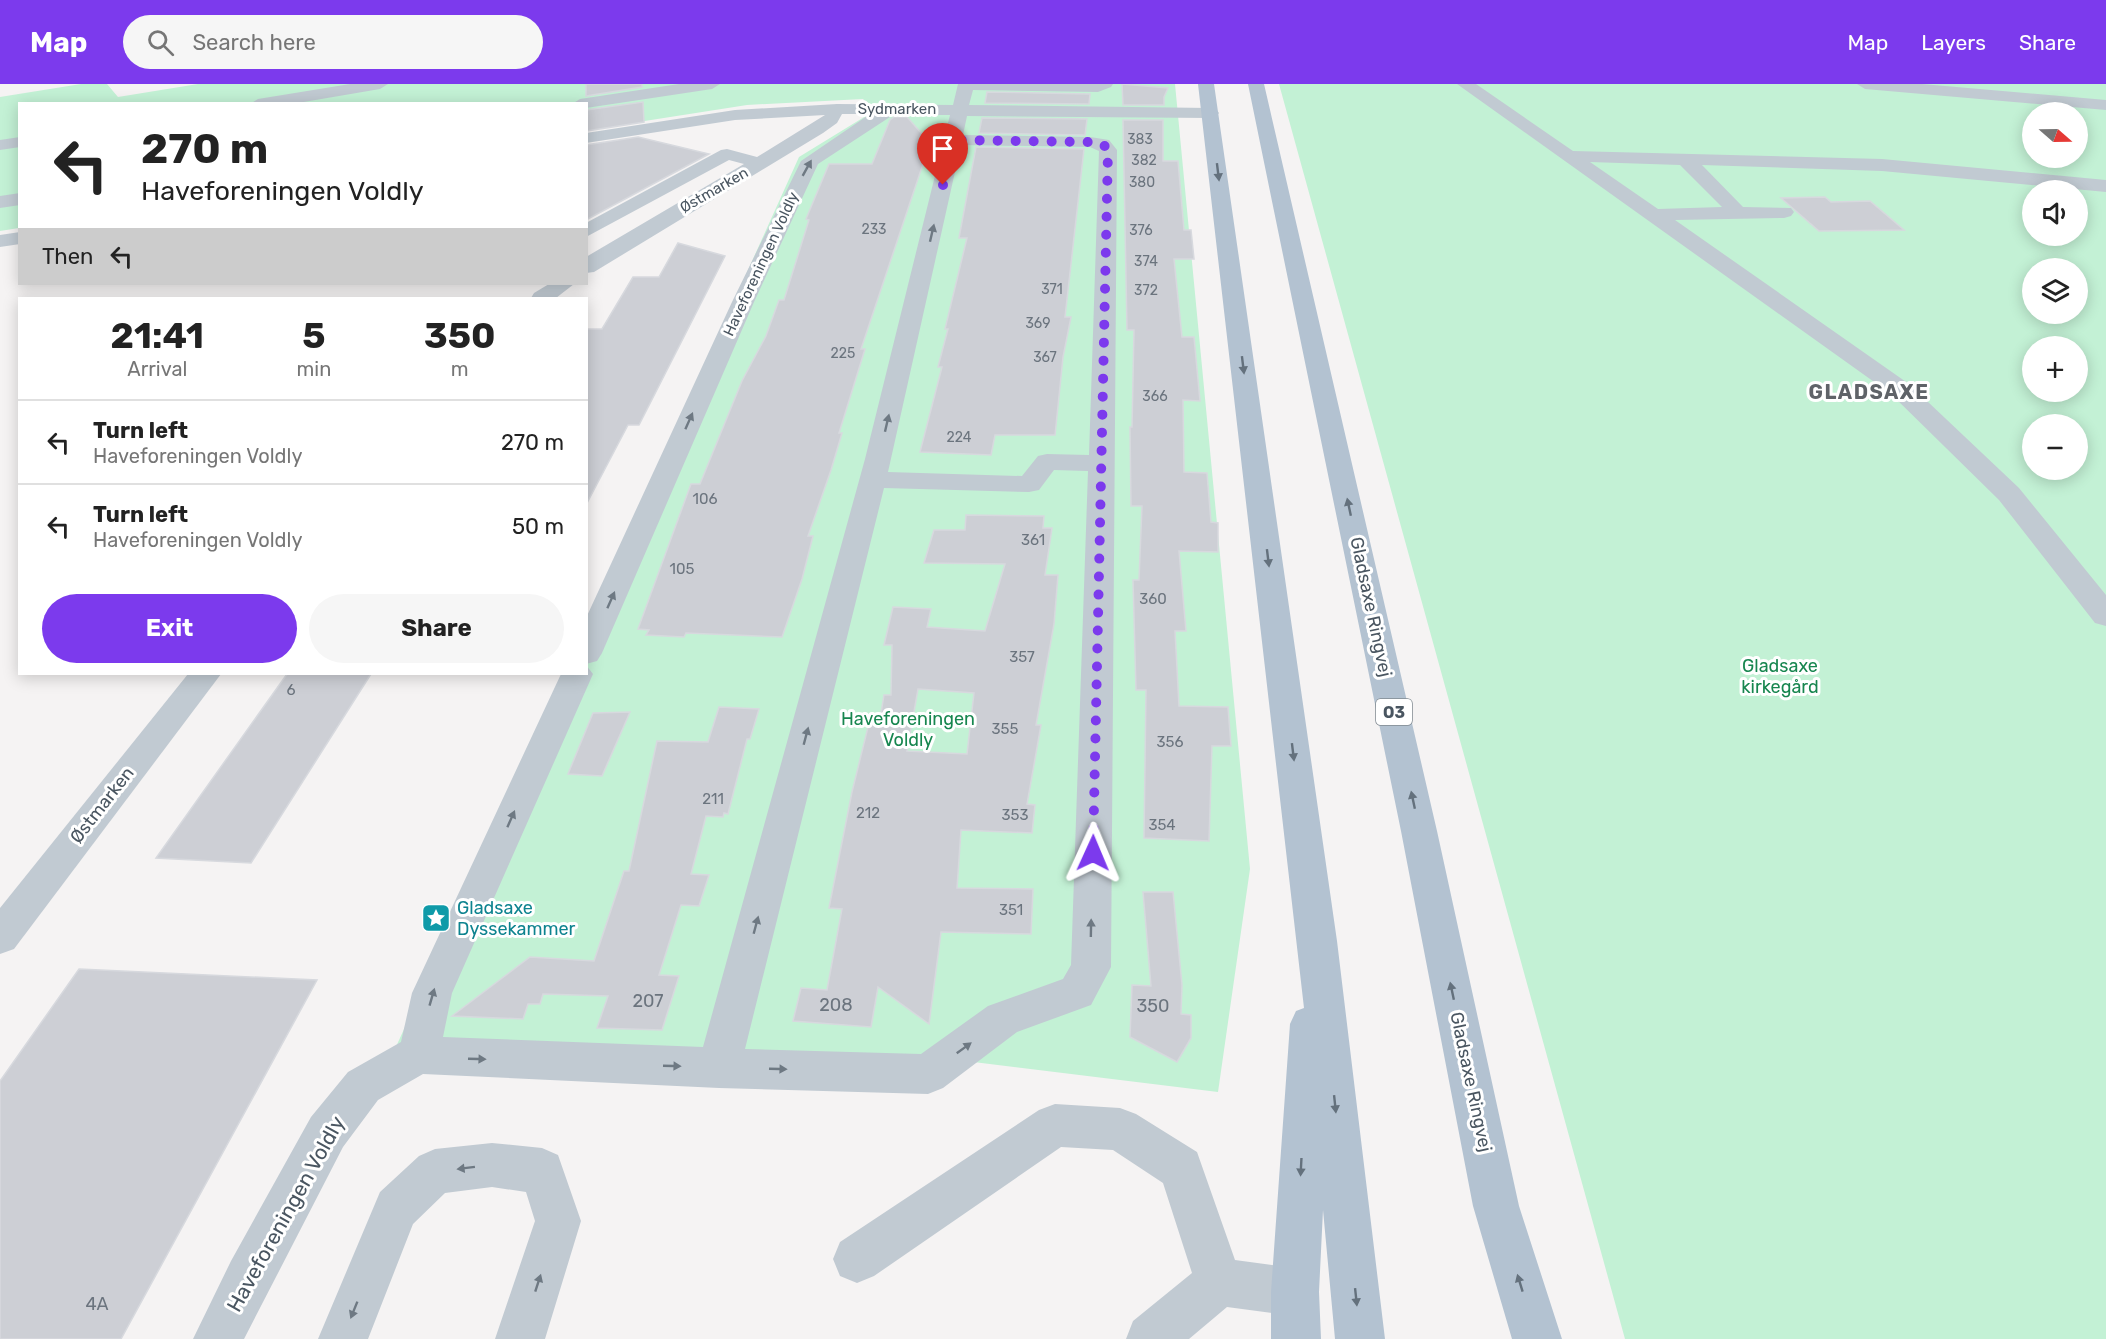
<!DOCTYPE html>
<html lang="en">
<head>
<meta charset="utf-8">
<style>
  body { margin:0; font-family:Rubik,sans-serif; background:#f6f6f6; color:#222; height:100vh; display:flex; flex-direction:column; font-size:22px; white-space:nowrap }
  * { box-sizing:border-box; margin:0 }
  p { font-size:20px; color:#767676 }
  .icon { flex:none; width:33px; height:33px; fill:none; stroke:currentColor; stroke-width:2; stroke-linecap:round; stroke-linejoin:round }
  .map { position:relative; flex:1; overflow:hidden }
  .side { position:absolute; left:18px; top:213px; width:570px; height:378px; display:flex; flex-direction:column; background:#fff; border-radius:0px; box-shadow:0 3px 15px #0003 }
  .side>* { flex:none }
  .hud { position:absolute; left:18px; top:18px; width:570px; height:183px; border-radius:0px; box-shadow:0 3px 15px #0003; background:#fff; color:#222; overflow:hidden }
  .needle { width:39px; rotate:110deg }
  .buttons { position:absolute; left:2022px; top:18px; display:grid; gap:12px }
  .buttons a { display:grid; place-items:center; width:66px; height:66px; border-radius:50%; background:#fff; box-shadow:0 3px 15px #0003; font-size:30px }
  .pin { position:absolute; display:grid; place-items:center; width:51px; height:51px; color:#fff; margin:-62px -26px; border-radius:50% 50% 50% 0; rotate:-45deg; box-shadow:0 0 6px #0007 }
  .pin .icon { rotate:45deg }
  .me { position:absolute; width:66px; margin:-33px; rotate:1deg; stroke-linejoin:round; filter:drop-shadow(0 0 4px #0008) }
  .turn { display:flex; align-items:center; gap:21px; height:126px; padding:0 24px; font-size:27px }
  .turn .icon { width:78px; height:78px; stroke-width:2.5 }
  .turn b { display:block; font-size:42px; line-height:51px }
  .then { display:flex; align-items:center; height:57px; padding:0 24px; background:#0003; gap:12px; font-size:22px }
  .eta { display:flex; justify-content:space-evenly; align-items:center; height:102px; text-align:center }
  .eta b { font-size:36px; font-weight:700; line-height:42px }
  .cta { display:flex; gap:12px; margin-top:auto; padding:12px 24px }
  .cta a { flex:1; height:69px; border-radius:36px; background:#7c3aed; color:#fff; font-size:24px; font-weight:700; line-height:69px; text-align:center }
  .cta a+a { background:#f6f6f6; color:#222 }
  ul { padding:0; list-style:none }
  li { display:flex; align-items:center; gap:18px; height:84px; padding:0 24px; border-top:2px solid #e0e0e0 }
  li div { flex:1 }
  li b { display:block; font-size:22px }
  li em { font-style:normal }
  header { display:flex; align-items:center; gap:36px; box-sizing:border-box; height:84px; padding:0 30px; background:#7c3aed; color:#fff }
  header strong { font-size:28px }
  nav { display:flex; gap:33px; margin-inline-start:auto; font-size:21px }
  .search { width:420px; height:54px; background:#f6f6f6; display:flex; align-items:center; gap:15px; box-sizing:border-box; padding:0 21px; border-radius:33px; color:#767676; font-size:22px }
  .map>svg:first-child { display:block }
</style>
</head>
<body>
<header>
<strong>Map</strong>
<div class="search"><svg class="icon" aria-label="search" viewBox="0 0 24 24"><circle cx="10" cy="10" r="6"/><path d="M15 15l6 6"/></svg>Search here</div>
<nav><a>Map</a><a>Layers</a><a>Share</a></nav>
</header>
<div class="map">
<svg width="2106" height="1255" viewBox="0 0 2106 1255">
  <rect width="100%" height="100%" fill="#f5f3f3"/>
  <g fill="#c3f1d5" fill-rule="evenodd">
    <path d="M81 0H107L118 13 198 0H1175L1250 785 1218 1008 933 973 395 965 565 590H586L587 543 799 73 874 27 863 15 747 21 587 46 586 20H20L19 144 0 147V13Z"/>
    <path d="M1279 0H2106V1255H1625ZM2032 28H2078V74H2032ZM2032 106H2078V152H2032ZM2032 184H2078V230H2032ZM2032 262H2078V308H2032ZM2032 340H2078V386H2032Z"/>
  </g>
  <g fill="#cdcfd5" stroke="#d7d9de" stroke-width="1.5" fill-rule="evenodd">
    <path d="M586 0H642V3L586 12Z"/>
    <path d="M1122 0 1168 4 1164 13V21H1123Z"/>
    <path d="M987 8 1090 10 1089 20 985 19Z"/>
    <path d="M643 18 644 38 586 47V26Z"/>
    <path d="M894 33H907L930 59 861 265H865L839 349H842L831 386 808 452H813L802 495 782 553 686 549 684 553 646 551 649 546 638 545 691 400H700L742 297 766 252 779 216H784L809 136 806 135 829 80H872L890 36Z"/>
    <path d="M982 34 1087 35 1085 51 979 49Z"/>
    <path d="M1123 36H1163V77H1178L1184 146H1191L1194 175H1174L1182 253H1194L1200 317 1183 316 1184 388 1207 389 1211 438 1218 439V468L1179 467 1186 547H1175L1179 622 1228 623 1231 662H1212L1209 757 1144 754 1146 606H1136L1133 496H1139L1142 422H1131L1130 343H1132L1134 246H1127Z"/>
    <path d="M638 53 709 70 586 136V61Z"/>
    <path d="M976 63 1084 65 1065 233H1071L1063 273 1055 351H995L991 371 920 368 942 283H938L948 245H945L967 154H959Z"/>
    <path d="M1825 113 1831 118 1870 117 1904 146 1819 147 1781 114Z"/>
    <path d="M678 159 725 172 639 341H628L586 421V245H602L633 193H659Z"/>
    <path d="M966 431 1044 432 1043 444H1052L1045 491H1058L1054 540 1036 641H1041L1027 720 1035 721 1032 749 961 746 957 804 1033 805 1031 850 941 848 929 940 878 903 871 943 793 937 801 904 827 906 842 825 829 824 852 708 870 635H880L884 611H891L892 561H884L893 523 931 525 927 543 985 547 1005 480 924 479 934 446H965ZM918 605 974 609 967 670 907 667Z"/>
    <path d="M287 590H371L251 779 156 774Z"/>
    <path d="M719 623 759 625 750 655H747L728 730 724 729 723 733 706 732 691 790 709 791 699 822 681 821 659 891 679 892 662 946 597 944 608 912 543 910 540 920H528L523 935 452 932 530 873 594 877 624 787H629L657 657 708 658Z"/>
    <path d="M630 628 602 692 568 690 593 629Z"/>
    <path d="M1143 808H1173L1182 901 1181 930 1191 931V954L1177 978 1130 953 1132 901 1151 902Z"/>
    <path d="M79 885 317 896 121 1255H0V997Z"/>
  </g>
  <g fill="none" stroke-linecap="round" stroke-linejoin="round">
    <g fill="#c1cad2" fill-rule="evenodd">
      <path d="M350 0H388L380 5 292 20H250L258 15Z"/>
      <path d="M679 0H720L712 5 586 24V20H572L580 15Z"/>
      <path d="M958 0H1113L1111 3 1098 8 973 6 969 21 1210 24 1216 25 1219 29 1216 33 1210 34 967 32 963 51 1090 53 1109 56 1117 66 1111 883 1091 921 1017 948 943 1004 928 1010 719 1004 423 990 378 1016 343 1063 244 1255H193L231 1177 311 1033 348 988 401 958 412 909 561 590H586V581L593 590 452 909 443 953 703 963 865 375 950 31H893L818 80 754 218 602 569 597 577 586 580V534L732 218 801 77 870 30H842L837 39 823 49 594 188 586 189V173L744 80 729 76 586 153V139L721 66 727 65 757 73 825 31 735 36 586 59V49L735 26 837 20 953 21ZM961 61 1090 63 1099 67 1089 371 1047 370 1038 372 1022 392 888 388ZM1054 386 1088 387 1071 881 1063 895 988 922 921 970 745 965 884 404 1029 408 1039 406Z"/>
      <path d="M1457 0H1476L1573 67 1882 75 2106 96V108L1882 87 1702 81 1743 123 1791 124 1794 128 1791 132 1784 134 1675 136 1909 300 2019 404 2106 511V542L2095 539 1999 416 1891 310ZM1590 78 1680 81 1722 123 1658 125Z"/>
      <path d="M1857 0H1922L2106 16V26L1865 5Z"/>
      <path d="M20 53V63L0 66V56Z"/>
      <path d="M20 109V121L0 124V112Z"/>
      <path d="M20 148V160L0 163V151Z"/>
      <path d="M549 200H574L556 214H531L534 209Z"/>
      <path d="M188 590H221L14 865 0 870V824Z"/>
      <path d="M1055 1020 1120 1024 1136 1030 1197 1068 1235 1176 1295 1184 1312 1191 1319 1208 1312 1225 1295 1232 1227 1223 1189 1255H1126L1133 1237 1192 1189 1163 1099 1113 1066 1061 1063 874 1192 857 1199 840 1192 833 1175 840 1158 1039 1026Z"/>
      <path d="M492 1059 542 1064 558 1071 581 1137 545 1255H495L535 1137 526 1108 492 1103 445 1109 413 1140 368 1255H318L380 1108 419 1072 435 1065Z"/>
    </g>
    <g fill="#b3c2d1" fill-rule="evenodd">
      <path d="M1198 0H1214L1337 857 1385 1255H1335L1323 1126 1319 1208 1321 1255H1271V1208L1290 940 1296 927 1304 924Z"/>
      <path d="M1248 0H1264L1437 747 1519 1122 1562 1255H1512L1473 1122 1401 747Z"/>
    </g>
  </g>
  <defs><path id="oneway-solid" d="M-6-.8H1V-3.2L6.5 0L1 3.2V.8H-6Z" transform="scale(1.5)"/></defs>
  <g fill="#6e7983">
    <use href="#oneway-solid" transform="translate(807 84) rotate(-61)"/>
    <use href="#oneway-solid" transform="translate(932 149) rotate(-77)"/>
    <use href="#oneway-solid" transform="translate(689 337) rotate(-66)"/>
    <use href="#oneway-solid" transform="translate(887 339) rotate(-77)"/>
    <use href="#oneway-solid" transform="translate(611 516) rotate(-66)"/>
    <use href="#oneway-solid" transform="translate(806 652) rotate(-75)"/>
    <use href="#oneway-solid" transform="translate(511 735) rotate(-66)"/>
    <use href="#oneway-solid" transform="translate(756 841) rotate(-75)"/>
    <use href="#oneway-solid" transform="translate(1091 844) rotate(-89)"/>
    <use href="#oneway-solid" transform="translate(432 913) rotate(-74)"/>
    <use href="#oneway-solid" transform="translate(964 964) rotate(-36)"/>
    <use href="#oneway-solid" transform="translate(477 975) rotate(2)"/>
    <use href="#oneway-solid" transform="translate(672 982) rotate(2)"/>
    <use href="#oneway-solid" transform="translate(778 985) rotate(2)"/>
    <use href="#oneway-solid" transform="translate(466 1084) rotate(173)"/>
    <use href="#oneway-solid" transform="translate(538 1199) rotate(-72)"/>
    <use href="#oneway-solid" transform="translate(354 1226) rotate(112)"/>
  </g>
  <g fill="#64717d">
    <use href="#oneway-solid" transform="translate(1218 88) rotate(83)"/>
    <use href="#oneway-solid" transform="translate(1243 281) rotate(83)"/>
    <use href="#oneway-solid" transform="translate(1349 423) rotate(-102)"/>
    <use href="#oneway-solid" transform="translate(1268 474) rotate(83)"/>
    <use href="#oneway-solid" transform="translate(1293 668) rotate(83)"/>
    <use href="#oneway-solid" transform="translate(1413 716) rotate(-102)"/>
    <use href="#oneway-solid" transform="translate(1452 907) rotate(-102)"/>
    <use href="#oneway-solid" transform="translate(1335 1020) rotate(84)"/>
    <use href="#oneway-solid" transform="translate(1301 1083) rotate(93)"/>
    <use href="#oneway-solid" transform="translate(1520 1199) rotate(-107)"/>
    <use href="#oneway-solid" transform="translate(1356 1213) rotate(84)"/>
  </g>
  <g fill="none" stroke-linecap="round" stroke-linejoin="round">
    <path stroke="#7c3aed" stroke-width="10" stroke-dasharray="0 18" d="M943 101 954 56 1090 58 1103 60 1108 66 1093 769"/>
  </g>
  <defs>
    <g id="sight-square" transform="scale(1.5)"><rect x="-9" y="-9" width="18" height="18" rx="4" fill="#0f9aa8" stroke="#fff"/><path d="M0-6L1.8-2.2L6-1.7L2.9 1.2L3.7 5.4L0 3.3L-3.7 5.4L-2.9 1.2L-6-1.7L-1.8-2.2Z" fill="#fff"/></g>
  </defs>
  <g fill-rule="evenodd">
    <use href="#sight-square" x="436" y="834"/>
  </g>
  <g text-anchor="middle" stroke-width="6" stroke-linejoin="round" paint-order="stroke">
    <g font-size="14" fill="#6b747e">
      <text x="1140" y="60">383</text>
      <text x="1144" y="81">382</text>
      <text x="1142" y="103">380</text>
      <text x="874" y="150">233</text>
      <text x="1141" y="151">376</text>
      <text x="1146" y="182">374</text>
      <text x="1052" y="210">371</text>
      <text x="1146" y="211">372</text>
      <text x="1038" y="244">369</text>
      <text x="843" y="274">225</text>
      <text x="1045" y="278">367</text>
      <text x="1155" y="317">366</text>
      <text x="959" y="358">224</text>
    </g>
    <g font-size="15" fill="#4a5661" stroke="#fff">
      <text x="897" y="30">Sydmarken</text>
      <text transform="translate(714 106) rotate(-30)" y="5">Østmarken</text>
      <text transform="translate(761 180) rotate(-65)" y="5">Haveforeningen Voldly</text>
    </g>
    <g font-size="15" fill="#6b747e">
      <text x="705" y="420">106</text>
      <text x="1033" y="461">361</text>
      <text x="682" y="490">105</text>
      <text x="1153" y="520">360</text>
      <text x="1022" y="578">357</text>
      <text x="291" y="611">6</text>
      <text x="1005" y="650">355</text>
      <text x="1170" y="663">356</text>
      <text x="713" y="720">211</text>
      <text x="868" y="734">212</text>
      <text x="1015" y="736">353</text>
      <text x="1162" y="746">354</text>
      <text x="1011" y="831">351</text>
    </g>
    <rect fill="#fff" stroke="#808990" stroke-width="1.5" x="1376" y="615" width="36" height="26" rx="4.5"/>
    <g font-size="16" font-weight="bold" fill="#4a5661">
      <text x="1394" y="634">O3</text>
    </g>
    <g font-size="18" fill="#4a5661" stroke="#fff">
      <text transform="translate(1371 523) rotate(78)" y="6">Gladsaxe Ringvej</text>
      <text transform="translate(102 721) rotate(-52)" y="6">Østmarken</text>
      <text transform="translate(1471 998) rotate(78)" y="6">Gladsaxe Ringvej</text>
    </g>
    <g font-size="18" fill="#17864f" stroke="#fff">
      <text x="1780" y="588">Gladsaxe<tspan x="1780" dy="21">kirkegård</tspan></text>
      <text x="908" y="641">Haveforeningen<tspan x="908" dy="21">Voldly</tspan></text>
    </g>
    <g font-size="18" fill="#0d838f" stroke="#fff" text-anchor="start">
      <text x="457" y="830">Gladsaxe<tspan x="457" dy="21">Dyssekammer</tspan></text>
    </g>
    <g font-size="18" fill="#6b747e">
      <text x="648" y="923">207</text>
      <text x="836" y="927">208</text>
      <text x="1153" y="928">350</text>
      <text x="97" y="1226">4A</text>
    </g>
    <g font-size="20" font-weight="bold" letter-spacing="1.5" fill="#5f6368" stroke="#fff">
      <text x="1869" y="315">GLADSAXE</text>
    </g>
    <g font-size="21" fill="#4a5661" stroke="#fff">
      <text transform="translate(286 1130) rotate(-61)" y="7">Haveforeningen Voldly</text>
    </g>
  </g>
</svg>
<div class="buttons">
<a><svg class="needle" viewBox="-14 -14 28 28"><path d="M0-13l5 13h-10z" fill="#e53935"/><path d="M0 13l5-13h-10z" fill="#767676"/></svg></a>
<a><svg class="icon" aria-label="sound" viewBox="0 0 24 24"><path d="M4 9h4l5-4v14l-5-4H4zM17 9q2 3 0 6"/></svg></a>
<a><svg class="icon" aria-label="layers" viewBox="0 0 24 24"><path d="M12 4l9 5-9 5-9-5zM3 14l9 5 9-5"/></svg></a>
<a>+</a>
<a>−</a>
</div>
<div class="pin" style="left:943px;top:101px;background:#d93025"><svg class="icon" aria-label="arrive" viewBox="0 0 24 24"><path d="M6 21V4h12l-3 4 3 4H6"/></svg></div>
<svg class="me" style="left:1093px;top:769px" viewBox="-20 -20 40 40"><path d="M0-17L14 15 0 8-14 15z" fill="#7c3aed" stroke="#fff" stroke-width="4"/></svg>
<div class="hud">
<div class="turn"><svg class="icon" aria-label="left" viewBox="0 0 24 24"><path d="M17 20v-9H6M10 6l-5 5 5 5"/></svg><div><b>270 m</b>Haveforeningen Voldly</div></div>
<div class="then">Then<svg class="icon" aria-label="left" viewBox="0 0 24 24"><path d="M17 20v-9H6M10 6l-5 5 5 5"/></svg></div>
</div>
<section class="side">
<div class="eta">
<div><b>21:41</b><p>Arrival</p></div>
<div><b>5</b><p>min</p></div>
<div><b>350</b><p>m</p></div>
</div>
<ul>
<li><svg class="icon" aria-label="left" viewBox="0 0 24 24"><path d="M17 20v-9H6M10 6l-5 5 5 5"/></svg><div><b>Turn left</b><p>Haveforeningen Voldly</p></div><em>270 m</em></li>
<li><svg class="icon" aria-label="left" viewBox="0 0 24 24"><path d="M17 20v-9H6M10 6l-5 5 5 5"/></svg><div><b>Turn left</b><p>Haveforeningen Voldly</p></div><em>50 m</em></li>
</ul>
<div class="cta"><a>Exit</a><a>Share</a></div>
</section>
</div>
</body>
</html>
